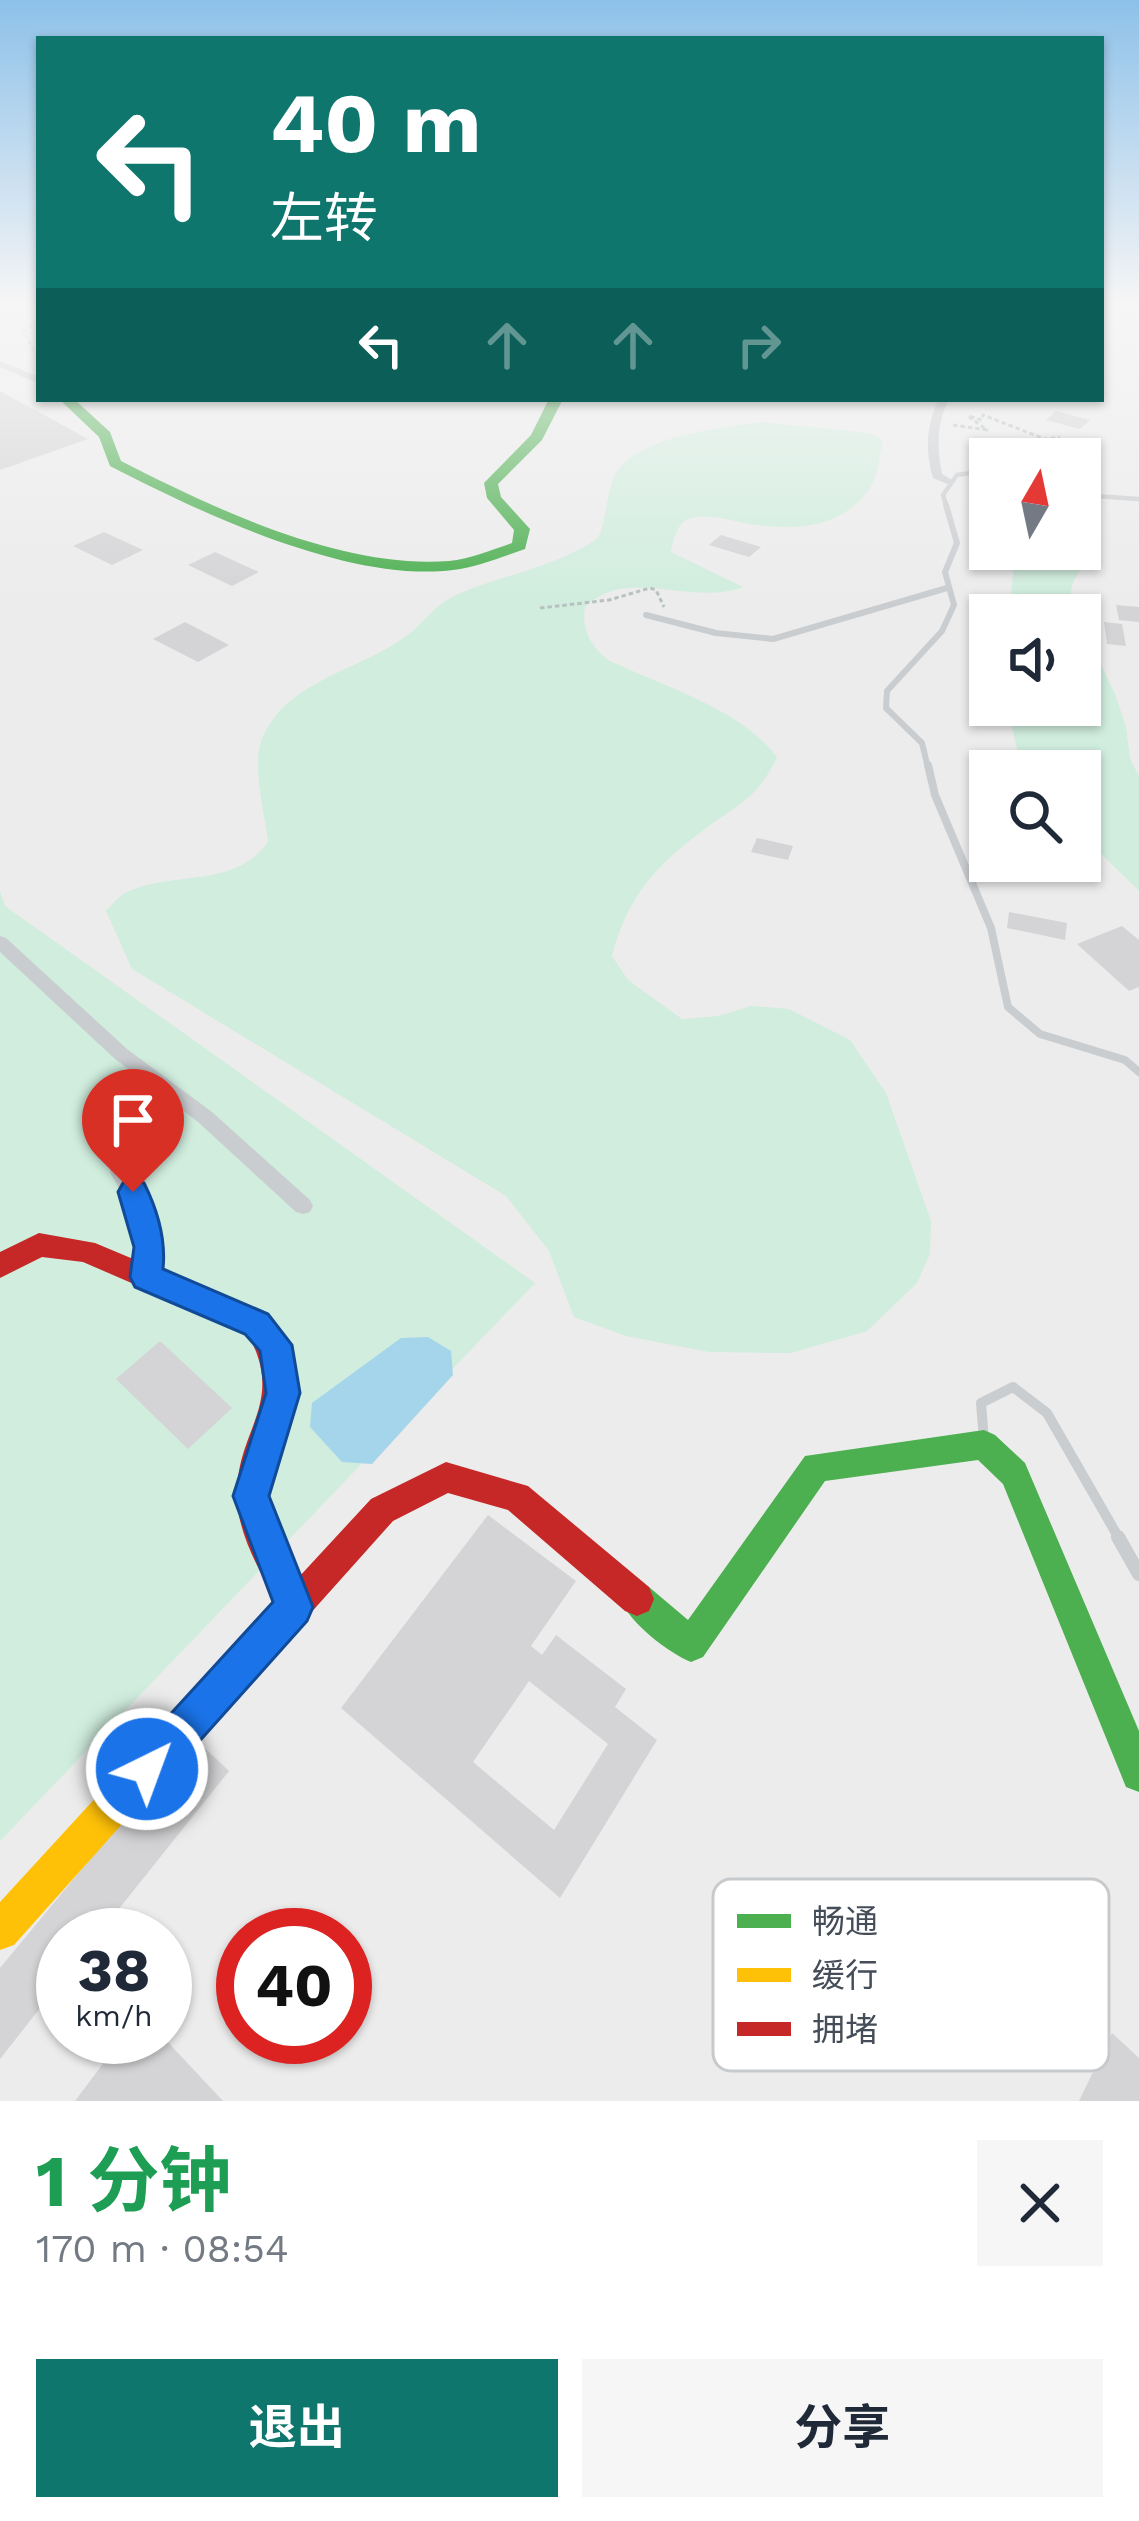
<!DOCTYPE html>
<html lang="zh">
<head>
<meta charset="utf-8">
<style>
  body { margin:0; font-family:"Work Sans","Noto Sans SC",sans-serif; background:#f6f6f7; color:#1f2937; height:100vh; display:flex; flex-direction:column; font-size:45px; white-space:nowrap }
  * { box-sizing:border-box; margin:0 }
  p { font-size:39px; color:#747a83 }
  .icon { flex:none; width:66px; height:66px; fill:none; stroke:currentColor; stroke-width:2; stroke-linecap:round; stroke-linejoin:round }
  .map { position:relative; height:2101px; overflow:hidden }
  .side { display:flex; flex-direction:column; background:#fff; flex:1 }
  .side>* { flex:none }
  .banner { position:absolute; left:36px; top:36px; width:1068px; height:366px; border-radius:0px; box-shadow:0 3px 9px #0004; background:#0f766e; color:#fff; overflow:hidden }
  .needle { width:78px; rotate:9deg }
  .tools { position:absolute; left:969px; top:438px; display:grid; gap:24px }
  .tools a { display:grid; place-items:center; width:132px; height:132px; border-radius:0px; background:#fff; box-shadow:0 3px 9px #0004; font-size:60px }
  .speed { position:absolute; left:36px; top:1908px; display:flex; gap:24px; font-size:60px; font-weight:700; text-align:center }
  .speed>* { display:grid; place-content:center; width:156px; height:156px; border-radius:50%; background:#fff; box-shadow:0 3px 9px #0004; line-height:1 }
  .speed small { font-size:30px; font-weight:400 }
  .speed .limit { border:18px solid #d22; background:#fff; color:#111 }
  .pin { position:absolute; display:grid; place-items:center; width:102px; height:102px; color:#fff; margin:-123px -51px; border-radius:50% 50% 50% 0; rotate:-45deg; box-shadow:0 0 12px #0007 }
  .pin .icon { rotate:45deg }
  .me { position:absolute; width:132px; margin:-66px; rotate:42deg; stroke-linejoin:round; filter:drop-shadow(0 0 9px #0008) }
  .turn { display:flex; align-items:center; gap:42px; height:252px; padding:0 36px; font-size:54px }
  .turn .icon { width:156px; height:156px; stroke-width:2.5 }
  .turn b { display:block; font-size:84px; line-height:102px }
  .lanes { display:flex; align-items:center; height:114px; padding:0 36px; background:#0003; justify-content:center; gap:60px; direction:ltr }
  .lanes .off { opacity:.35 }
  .round { display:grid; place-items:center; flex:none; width:126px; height:126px; border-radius:0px; background:#f6f6f7 }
  .headline { display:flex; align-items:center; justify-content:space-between; height:204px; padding:0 36px }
  h1 { font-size:72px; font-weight:700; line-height:90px; color:#1e9e55 }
  .cta { display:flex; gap:24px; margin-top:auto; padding:24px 36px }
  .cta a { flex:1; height:138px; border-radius:0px; background:#0f766e; color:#fff; font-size:48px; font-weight:700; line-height:138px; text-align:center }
  .cta a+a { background:#f6f6f7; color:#1f2937 }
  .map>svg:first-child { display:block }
</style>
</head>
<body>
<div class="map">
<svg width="1139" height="2101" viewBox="0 0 1139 2101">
  <rect width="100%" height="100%" fill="#edecec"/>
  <g fill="#d0edde">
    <path d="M761 422 869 433 883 440C879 457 878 480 866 494 836 531 786 531 744 523 727 520 703 512 687 520 676 525 673 542 671 552L743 587C690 607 628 565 585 607 581 630 591 646 608 660 662 686 740 708 777 757 757 799 740 803 705 829 656 865 627 897 612 956L628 980 682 1019 719 1016 751 1006 789 1009 850 1040 886 1093 931 1221 930 1254 917 1283 867 1331 791 1353 709 1352 626 1336 574 1317 549 1251 506 1196 132 969 106 911C112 905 119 895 127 892 175 870 234 889 268 842 265 814 252 768 261 742 283 681 357 672 405 637 424 624 432 607 454 596 500 575 555 568 598 538 607 519 606 491 616 473 638 436 722 428 761 422Z"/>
    <path d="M1080 529 1090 533 1093 543C1085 576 1060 578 1077 615H1009L1014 565 1024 549H1080Z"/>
    <path d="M1080 621 1115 694 1126 727 1130 759 1139 776V891L1080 833V771H1022L1007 705H1080Z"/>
    <path d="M0 891 5 906 535 1283 0 1841Z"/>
  </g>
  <path fill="#a5d5ea" d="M428 1337 451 1351 453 1375 372 1464 342 1462 310 1427 312 1403 401 1338Z"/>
  <g fill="#d4d4d6" fill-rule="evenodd">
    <path d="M0 391 88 439 0 470Z"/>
    <path d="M1056 411 1090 420 1080 429 1046 420Z"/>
    <path d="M104 532 143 550 112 565 73 546Z"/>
    <path d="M721 535 761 547 749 557 709 545Z"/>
    <path d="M215 552 259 572 232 586 188 565Z"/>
    <path d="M1116 605 1139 607V622L1119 620Z"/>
    <path d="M185 622 229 645 198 662 153 639Z"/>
    <path d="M1104 622 1122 624 1126 646 1107 644Z"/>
    <path d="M757 838 793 846 788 860 751 852Z"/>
    <path d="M1009 912 1067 923 1065 940 1007 928Z"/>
    <path d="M1122 926 1139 940V987L1129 991 1077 944Z"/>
    <path d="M160 1341 232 1408 188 1449 116 1379Z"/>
    <path d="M488 1515 576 1581 531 1646 542 1655 556 1635 626 1689 615 1707 657 1740 560 1898 341 1708ZM529 1681 608 1744 554 1830 473 1762Z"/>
    <path d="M192 1736 229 1771 98 1935H63V1979L0 2059V1968Z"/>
    <path d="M1112 2033 1139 2058V2101H1079Z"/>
    <path d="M123 2037H163L223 2101H75Z"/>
  </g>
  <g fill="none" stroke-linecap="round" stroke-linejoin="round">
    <g stroke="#b7c2c0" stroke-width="3" stroke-dasharray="4.5 3" stroke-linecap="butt">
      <path d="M39 321 23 331 39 360"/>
      <path d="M953 425 987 430 968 416 982 420 983 415 1045 439 1060 437"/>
      <path d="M540 608 609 600 650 588 656 590 664 607"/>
    </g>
    <g stroke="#cacdd0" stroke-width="4.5">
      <path d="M1080 495 1139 499"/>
      <path d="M947 508 943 495 957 475 978 472 990 477"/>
    </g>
    <g stroke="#cacdd0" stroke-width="6">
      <path d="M646 615 716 633 773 639 947 588"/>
      <path d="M928 768 922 743 886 708 887 691 942 631 954 605 945 572 957 543 946 505"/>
    </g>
    <path stroke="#cacdd0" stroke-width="8" d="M928 765 935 795 991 928 1008 1007 1040 1034 1125 1060 1139 1072"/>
    <g stroke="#cacdd0" stroke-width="10">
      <path d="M115 1171 143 1220 146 1277"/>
      <path d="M984 1440 981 1403 1013 1387 1047 1413 1120 1540"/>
    </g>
    <path stroke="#cacdd0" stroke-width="14" d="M1118 1537 1139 1574"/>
    <g fill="#cacdd0" fill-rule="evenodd">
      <path d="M0 361 39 377V384L0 367Z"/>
      <path d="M939 399H949C936 425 937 447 942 474L955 482 950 485 933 478C925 450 926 425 939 399Z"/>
      <path d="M0 936 6 938 127 1049 212 1112 310 1200 313 1206 310 1212 303 1214 296 1212 198 1122 115 1059 0 952Z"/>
    </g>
    <g fill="#4caf50" fill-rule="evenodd">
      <path d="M59 399H74L110 432 121 461C215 509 341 569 449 561 470 559 491 550 512 543L514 530 487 498 484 483 531 435 549 399H563L542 440 498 484 501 497 530 529 525 549C501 557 478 567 453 570 349 583 201 513 110 466L99 437Z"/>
      <path d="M984 1430 995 1435 1025 1463 1139 1731V1792L1126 1787 1003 1484 978 1460 825 1481 703 1657 691 1662C667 1652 630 1623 620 1599L625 1587 637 1582 649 1587 688 1620 805 1456Z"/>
    </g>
    <path fill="#ffc107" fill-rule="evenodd" d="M279 1606 291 1611 296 1623 291 1635 14 1945 0 1950V1902L267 1611Z"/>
    <path fill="#c62828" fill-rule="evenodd" d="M39 1233 95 1243 267 1315 286 1349 294 1390 270 1467 269 1506 277 1534 298 1578 371 1499 446 1462 528 1486 649 1587 654 1599 649 1611 637 1616 625 1611 508 1510 448 1493 393 1521 291 1635 279 1640 267 1635 262 1623 275 1602C260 1570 237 1533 237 1496 236 1429 287 1403 247 1333L83 1262 42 1257 0 1278V1252Z"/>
  </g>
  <linearGradient id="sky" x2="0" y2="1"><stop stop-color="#8dc1e9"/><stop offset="0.51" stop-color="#f7f6f6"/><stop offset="1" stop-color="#f7f6f6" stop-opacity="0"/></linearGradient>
  <rect width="1139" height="599" fill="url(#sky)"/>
  <path fill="#1a73e8" stroke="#114b97" stroke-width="3" d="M133 1179 144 1183C157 1209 166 1240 163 1269L268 1314 292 1345 300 1393 269 1496 313 1607 307 1621 161 1784 147 1790 133 1784 127 1769 133 1755 273 1602 233 1496 266 1393 260 1351 245 1334 135 1287 130 1277 134 1247 118 1192 123 1183Z"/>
  <rect x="713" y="1879" width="396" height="192" rx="18" fill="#fff" stroke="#c7cacd" stroke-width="3"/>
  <rect x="737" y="1914" width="54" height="14" fill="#4caf50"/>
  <rect x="737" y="1968" width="54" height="14" fill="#ffc107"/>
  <rect x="737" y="2022" width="54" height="14" fill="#c62828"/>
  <g font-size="33" fill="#444d58">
    <text x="812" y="1933">畅通</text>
    <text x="812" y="1987">缓行</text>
    <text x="812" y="2041">拥堵</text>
  </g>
</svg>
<div class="tools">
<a><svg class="needle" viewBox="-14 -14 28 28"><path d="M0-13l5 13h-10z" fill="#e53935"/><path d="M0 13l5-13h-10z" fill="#747a83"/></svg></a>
<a><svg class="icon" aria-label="sound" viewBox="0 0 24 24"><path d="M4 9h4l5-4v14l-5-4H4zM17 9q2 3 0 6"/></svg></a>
<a><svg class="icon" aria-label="search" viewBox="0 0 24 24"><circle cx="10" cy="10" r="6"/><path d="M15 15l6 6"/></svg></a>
</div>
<div class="speed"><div>38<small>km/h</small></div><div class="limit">40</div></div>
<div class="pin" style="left:133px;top:1192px;background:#d93025"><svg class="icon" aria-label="arrive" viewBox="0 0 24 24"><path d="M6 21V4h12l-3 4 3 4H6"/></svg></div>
<svg class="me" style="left:147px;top:1769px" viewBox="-20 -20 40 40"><circle r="17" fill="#1a73e8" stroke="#fff" stroke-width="3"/><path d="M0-11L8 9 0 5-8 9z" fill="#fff"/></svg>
<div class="banner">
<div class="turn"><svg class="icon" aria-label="left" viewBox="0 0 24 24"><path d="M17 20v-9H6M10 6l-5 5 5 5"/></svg><div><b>40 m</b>左转</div></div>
<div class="lanes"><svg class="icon" aria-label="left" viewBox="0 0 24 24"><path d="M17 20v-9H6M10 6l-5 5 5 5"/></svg><svg class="icon off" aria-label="ahead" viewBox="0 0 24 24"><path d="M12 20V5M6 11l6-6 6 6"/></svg><svg class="icon off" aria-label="ahead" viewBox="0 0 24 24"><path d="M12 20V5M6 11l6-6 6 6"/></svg><svg class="icon off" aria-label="right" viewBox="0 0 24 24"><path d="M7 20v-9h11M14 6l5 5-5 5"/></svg></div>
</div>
</div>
<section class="side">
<div class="headline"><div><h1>1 分钟</h1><p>170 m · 08:54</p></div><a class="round"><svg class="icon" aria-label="close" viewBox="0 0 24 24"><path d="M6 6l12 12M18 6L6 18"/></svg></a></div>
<div class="cta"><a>退出</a><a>分享</a></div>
</section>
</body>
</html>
